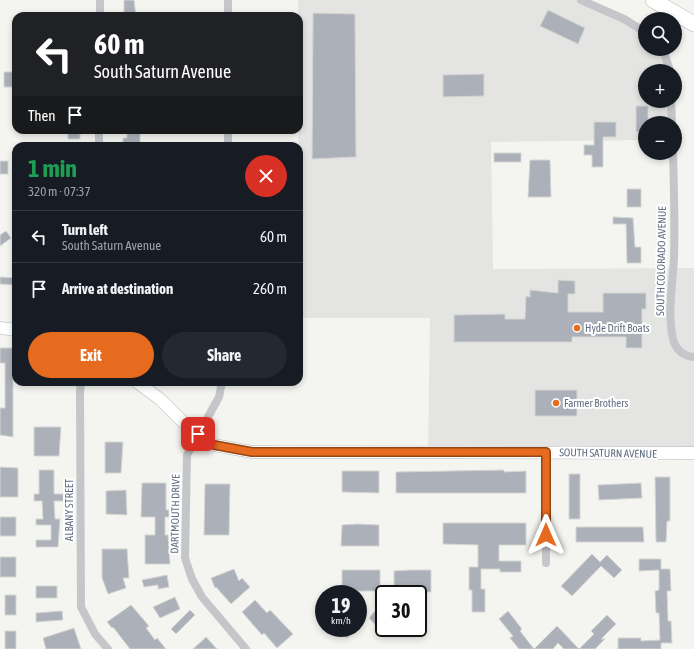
<!DOCTYPE html>
<html lang="en">
<head>
<meta charset="utf-8">
<style>
  body { margin:0; font-family:"Asap Condensed",sans-serif; background:#242831; color:#f1f3f6; height:100vh; display:flex; flex-direction:column; font-size:15px; white-space:nowrap }
  * { box-sizing:border-box; margin:0 }
  p { font-size:13px; color:#9ea1a6 }
  .icon { flex:none; width:22px; height:22px; fill:none; stroke:currentColor; stroke-width:2; stroke-linecap:round; stroke-linejoin:round }
  .map { position:relative; flex:1; overflow:hidden }
  .side { position:absolute; left:12px; top:142px; width:291px; height:244px; display:flex; flex-direction:column; background:#171b24; border-radius:12px; box-shadow:0 2px 6px #0003 }
  .side>* { flex:none }
  .banner { position:absolute; left:12px; top:12px; width:291px; height:122px; border-radius:12px; box-shadow:0 2px 6px #0003; background:#202124; color:#fff; overflow:hidden }
  .controls { position:absolute; left:638px; top:12px; display:grid; gap:8px }
  .controls a { display:grid; place-items:center; width:44px; height:44px; border-radius:50%; background:#171b24; box-shadow:0 2px 6px #0003; font-size:20px }
  .speed { position:absolute; left:315px; top:585px; display:flex; gap:8px; font-size:20px; font-weight:700; text-align:center }
  .speed>* { display:grid; place-content:center; width:52px; height:52px; border-radius:50%; background:#171b24; box-shadow:0 2px 6px #0003; line-height:1 }
  .speed small { font-size:10px; font-weight:400 }
  .speed .limit { border:2px solid #111; border-radius:6px; background:#fff; color:#111 }
  .pin { position:absolute; display:grid; place-items:center; width:34px; height:34px; color:#fff; margin:-17px; border-radius:8px; box-shadow:0 2px 6px #0006 }
  .me { position:absolute; width:44px; margin:-22px; rotate:0deg; stroke-linejoin:round; filter:drop-shadow(0 0 3px #0008) }
  .turn { display:flex; align-items:center; gap:14px; height:84px; padding:0 16px; font-size:18px }
  .turn .icon { width:52px; height:52px; stroke-width:2.5 }
  .turn b { display:block; font-size:28px; line-height:34px }
  .then { display:flex; align-items:center; height:38px; padding:0 16px; background:#0003; gap:8px; font-size:15px }
  .round { display:grid; place-items:center; flex:none; width:42px; height:42px; border-radius:21px; background:#242831 }
  .headline { display:flex; align-items:center; justify-content:space-between; height:68px; padding:0 16px }
  h1 { font-size:24px; font-weight:700; line-height:30px; color:#1e9e55 }
  .primary-button { display:flex; gap:8px; margin-top:auto; padding:8px 16px }
  .primary-button a { flex:1; height:46px; border-radius:24px; background:#e66b1e; color:#fff; font-size:16px; font-weight:700; line-height:46px; text-align:center }
  .primary-button a+a { background:#242831; color:#f1f3f6 }
  ul { padding:0; list-style:none }
  li { display:flex; align-items:center; gap:12px; height:52px; padding:0 16px; border-top:1px solid #363941 }
  li div { flex:1 }
  li b { display:block; font-size:15px }
  li em { font-style:normal }
  .map>svg:first-child { display:block }
</style>
</head>
<body>
<div class="map">
<svg width="694" height="649" viewBox="0 0 694 649">
  <rect width="100%" height="100%" fill="#f4f4f0"/>
  <path fill="#e4e5e3" d="M298 0H578L645 32V49H663L670 71H645V101H671L672 123H645V140L491 142 493 269 694 268V454L428 452 430 318H299Z"/>
  <g fill="#acb1b9" stroke="#d5d5d3">
    <path d="M124 0H134L136 16H124Z"/>
    <path d="M548 10 585 28 578 44 540 26Z"/>
    <path d="M313 13 355 14 356 157 312 159Z"/>
    <rect x="4" y="72" width="12" height="15"/>
    <path d="M484 74V96L443 97V75Z"/>
    <path d="M636 106H648V123H645V132H636Z"/>
    <path d="M594 122H616V137H603V167H592V155H584V145H594Z"/>
    <rect x="68" y="130" width="12" height="9"/>
    <path d="M127 130H140V146L123 145V138H127Z"/>
    <rect x="494" y="153" width="27" height="9"/>
    <path d="M530 160H550L551 197H528Z"/>
    <rect x="0" y="161" width="8" height="13"/>
    <rect x="627" y="189" width="14" height="18"/>
    <path d="M613 217 633 218 635 247H641V263H627L626 224H613Z"/>
    <path d="M6 231 11 238 0 246V235Z"/>
    <path d="M0 277 16 278V285L0 284Z"/>
    <path d="M558 280 575 281V294H568V312H603V293H646V309H642V348H626V337H572V342H454V315L505 314V319H525L526 296 530 297V290L558 293Z"/>
    <path d="M0 348H13V437L0 435V408H5V363H0Z"/>
    <rect x="535" y="390" width="42" height="26"/>
    <path d="M34 427H61L59 456H34Z"/>
    <path d="M105 442H123L121 473H105Z"/>
    <path d="M0 467 18 468V497H0Z"/>
    <path d="M39 470H54V494H64V501H54L55 519H60L58 547H36V540H51V525H36V519H43L42 501H34V494H39Z"/>
    <path d="M504 470V472L526 471V493H396V472Z"/>
    <path d="M342 471H379V493L342 492Z"/>
    <rect x="569" y="474" width="11" height="45"/>
    <path d="M655 477H670V521H667L666 542H656Z"/>
    <path d="M142 483H166V510H169V517H165V535H168L170 564H145V535H155V517H141Z"/>
    <path d="M641 483 642 498 599 500 598 485Z"/>
    <path d="M205 484H230L229 535H204Z"/>
    <path d="M126 490 127 515 106 514V491Z"/>
    <rect x="0" y="517" width="16" height="19"/>
    <path d="M443 523H526V545H499V561H521V572H500V569H481V589H485V612H472V590H469V567H478V545L443 544Z"/>
    <path d="M357 524 379 525V546H341L342 525Z"/>
    <path d="M576 527H643L644 542H576Z"/>
    <path d="M102 549H127L129 578H123L126 588 108 594 102 578Z"/>
    <path d="M592 554 600 562 607 555 622 570 614 578 601 566 572 596 561 586Z"/>
    <rect x="0" y="557" width="16" height="20"/>
    <path d="M639 559H661V569H670L671 591H667L668 621H671L672 643H661V649H618V638H641V641L660 640 659 613H656L655 591 659 590V570L639 571Z"/>
    <path d="M234 569 239 581 242 578 250 587 231 604 216 587 215 588 211 578Z"/>
    <rect x="342" y="570" width="38" height="21"/>
    <path d="M410 570H431V592H394V571Z"/>
    <path d="M167 575 169 587 158 589V585L144 587 142 580Z"/>
    <rect x="36" y="586" width="21" height="12"/>
    <rect x="5" y="595" width="11" height="20"/>
    <path d="M175 597 180 609 160 618 153 607Z"/>
    <path d="M255 600 267 613 270 610 293 634 277 648 264 633 262 635 242 612Z"/>
    <path d="M131 605 149 626 146 628 155 640 157 638 166 649H130L113 627 112 628 107 622Z"/>
    <path d="M190 610 195 615 176 634 171 629Z"/>
    <path d="M62 611 63 620 36 622V613Z"/>
    <path d="M375 611 384 621V634L369 618Z"/>
    <path d="M508 611 522 629 520 631 534 649 557 626 579 649H564L558 643 553 649H519L510 638 513 636 499 619Z"/>
    <path d="M607 615 616 624 601 639H605L595 649H579L594 634 591 631Z"/>
    <path d="M74 628 81 649H46L43 638Z"/>
    <path d="M336 628H356L347 638Z"/>
    <rect x="5" y="631" width="11" height="18"/>
    <path d="M206 637 217 649H193Z"/>
  </g>
  <g fill="none" stroke-linecap="round" stroke-linejoin="round">
    <g stroke="#b6b9be" stroke-width="13">
      <g id="secondary">
        <path d="M0 328 16 330"/>
        <path d="M137 382 161 400 188 427 214 445 252 452 694 453"/>
      </g>
    </g>
    <g stroke="#b4b6ba" stroke-width="16">
      <path id="highway" d="M653 0 694 24"/>
    </g>
    <g stroke="#c4c6ca" stroke-width="8">
      <path d="M228 0V16"/>
      <path d="M581 0 624 19 645 32"/>
      <path d="M100 16V0"/>
      <path d="M663 49 670 71"/>
      <path d="M671 101 672 123"/>
      <path d="M228 130V146"/>
      <path d="M99 146V130"/>
      <path d="M673 153C674 187 675 223 674 257 673 283 667 313 673 339 676 350 683 356 694 357"/>
      <path d="M81 382 80 392 81 607 95 634 108 649"/>
      <path d="M222 382 219 397 187 455 185 558 192 579 202 597 246 649"/>
      <path d="M546 563V452"/>
    </g>
    <use href="#secondary" stroke="#fff" stroke-width="12"/>
    <use href="#highway" stroke="#fff" stroke-width="15"/>
  </g>
  <g fill="none" stroke-linecap="round" stroke-linejoin="round">
    <g stroke="#964614" stroke-width="10">
      <path id="route" d="M198 434 214 445 252 452H546V535"/>
    </g>
    <use href="#route" stroke="#e66b1e" stroke-width="7"/>
  </g>
  <g fill="#e66b1e" stroke="#fff" stroke-width="1.5">
    <circle cx="577" cy="328" r="4"/>
    <circle cx="556" cy="403" r="4"/>
  </g>
  <g text-anchor="middle" stroke-width="4" stroke-linejoin="round" paint-order="stroke">
    <g font-size="11" fill="#626f82" stroke="#fff">
      <text transform="translate(661 261) rotate(-89)" y="4">SOUTH COLORADO AVENUE</text>
      <text transform="translate(608 453) rotate(1)" y="4">SOUTH SATURN AVENUE</text>
      <text transform="translate(69 510) rotate(-90)" y="4">ALBANY STREET</text>
      <text transform="translate(175 514) rotate(-89)" y="4">DARTMOUTH DRIVE</text>
    </g>
    <g font-size="11" fill="#626f82" stroke="#fff" text-anchor="start">
      <text x="585" y="332">Hyde Drift Boats</text>
      <text x="564" y="407">Farmer Brothers</text>
    </g>
  </g>
</svg>
<div class="controls">
<a><svg class="icon" aria-label="search" viewBox="0 0 24 24"><circle cx="10" cy="10" r="6"/><path d="M15 15l6 6"/></svg></a>
<a>+</a>
<a>−</a>
</div>
<div class="speed"><div>19<small>km/h</small></div><div class="limit">30</div></div>
<div class="pin" style="left:198px;top:434px;background:#d93025"><svg class="icon" aria-label="arrive" viewBox="0 0 24 24"><path d="M6 21V4h12l-3 4 3 4H6"/></svg></div>
<svg class="me" style="left:546px;top:535px" viewBox="-20 -20 40 40"><path d="M0-17L14 15 0 8-14 15z" fill="#e66b1e" stroke="#fff" stroke-width="4"/></svg>
<div class="banner">
<div class="turn"><svg class="icon" aria-label="left" viewBox="0 0 24 24"><path d="M17 20v-9H6M10 6l-5 5 5 5"/></svg><div><b>60 m</b>South Saturn Avenue</div></div>
<div class="then">Then<svg class="icon" aria-label="arrive" viewBox="0 0 24 24"><path d="M6 21V4h12l-3 4 3 4H6"/></svg></div>
</div>
<section class="side">
<div class="headline"><div><h1>1 min</h1><p>320 m · 07:37</p></div><a class="round" style="background:#d93025;color:#fff"><svg class="icon" aria-label="close" viewBox="0 0 24 24"><path d="M6 6l12 12M18 6L6 18"/></svg></a></div>
<ul>
<li><svg class="icon" aria-label="left" viewBox="0 0 24 24"><path d="M17 20v-9H6M10 6l-5 5 5 5"/></svg><div><b>Turn left</b><p>South Saturn Avenue</p></div><em>60 m</em></li>
<li><svg class="icon" aria-label="arrive" viewBox="0 0 24 24"><path d="M6 21V4h12l-3 4 3 4H6"/></svg><div><b>Arrive at destination</b></div><em>260 m</em></li>
</ul>
<div class="primary-button"><a>Exit</a><a>Share</a></div>
</section>
</div>
</body>
</html>
